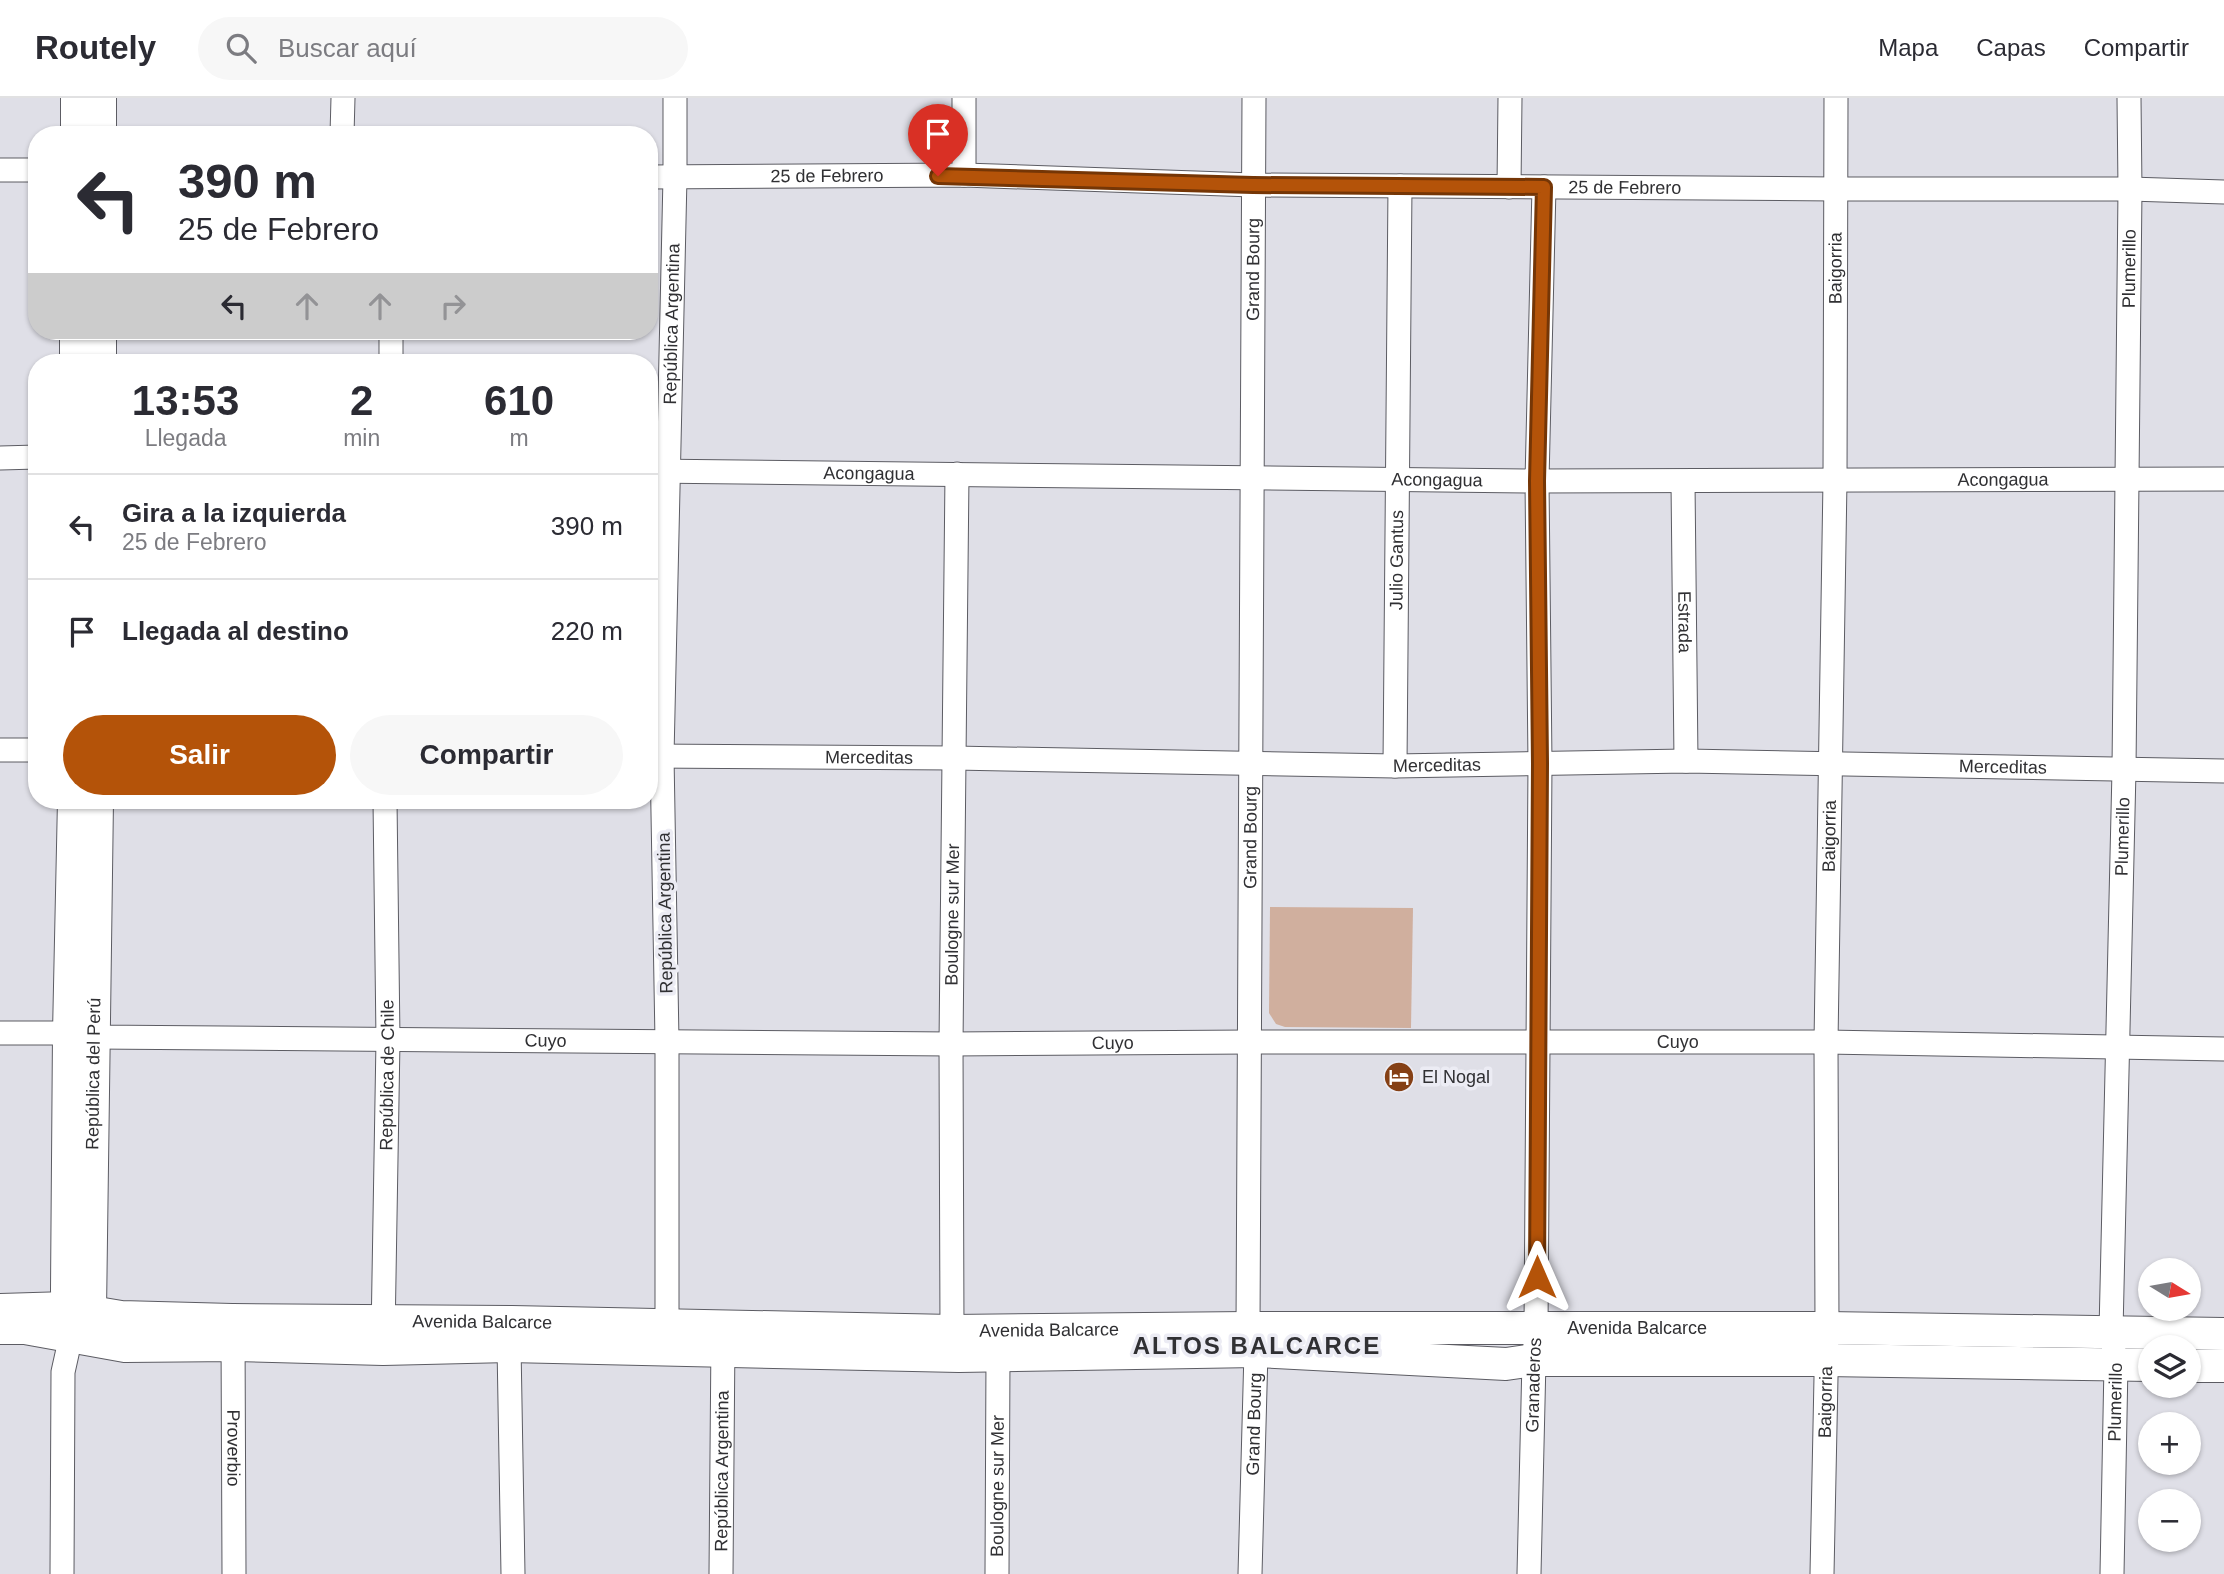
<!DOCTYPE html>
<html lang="es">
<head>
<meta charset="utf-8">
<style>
  body { margin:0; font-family:Helvetica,sans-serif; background:#f7f7f7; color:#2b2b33; height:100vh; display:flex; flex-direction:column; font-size:26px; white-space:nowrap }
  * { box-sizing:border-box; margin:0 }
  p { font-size:23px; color:#7c7c81 }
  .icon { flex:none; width:38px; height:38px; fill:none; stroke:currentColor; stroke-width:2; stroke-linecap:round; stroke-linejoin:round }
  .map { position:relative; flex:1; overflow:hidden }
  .details { position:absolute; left:28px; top:256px; width:630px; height:455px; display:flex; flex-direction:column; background:#fff; border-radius:28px; box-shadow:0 2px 5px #0004 }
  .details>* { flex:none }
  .banner { position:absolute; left:28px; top:28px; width:630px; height:214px; border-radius:28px; box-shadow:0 2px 5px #0004; background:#fff; color:#2b2b33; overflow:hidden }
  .needle { width:46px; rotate:101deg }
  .fabs { position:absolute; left:2138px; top:1160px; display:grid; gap:14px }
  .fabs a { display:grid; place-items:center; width:63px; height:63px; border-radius:50%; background:#fff; box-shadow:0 2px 5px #0004; font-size:35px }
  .pin { position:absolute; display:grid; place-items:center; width:60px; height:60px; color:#fff; margin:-72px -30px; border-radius:50% 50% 50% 0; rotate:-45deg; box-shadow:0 0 7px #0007 }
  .pin .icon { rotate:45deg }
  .me { position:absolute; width:77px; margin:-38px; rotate:0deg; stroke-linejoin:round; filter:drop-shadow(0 0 5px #0008) }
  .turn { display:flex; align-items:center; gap:24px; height:147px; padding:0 35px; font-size:32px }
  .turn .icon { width:91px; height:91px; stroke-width:2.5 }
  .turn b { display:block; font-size:49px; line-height:60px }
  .lanes { display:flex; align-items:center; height:66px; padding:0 35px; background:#0003; justify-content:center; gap:35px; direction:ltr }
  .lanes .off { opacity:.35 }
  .eta { display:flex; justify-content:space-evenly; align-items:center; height:119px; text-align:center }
  .eta b { font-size:42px; font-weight:700; line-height:49px }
  .primary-button { display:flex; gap:14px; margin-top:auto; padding:14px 35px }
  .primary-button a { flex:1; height:80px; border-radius:42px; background:#b45309; color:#fff; font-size:28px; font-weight:700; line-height:80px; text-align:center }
  .primary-button a+a { background:#f7f7f7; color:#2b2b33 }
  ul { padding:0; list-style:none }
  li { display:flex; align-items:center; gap:21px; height:105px; padding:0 35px; border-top:2px solid #e1e1e2 }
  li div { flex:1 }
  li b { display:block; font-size:26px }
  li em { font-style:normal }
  header { display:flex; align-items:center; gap:42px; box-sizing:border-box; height:98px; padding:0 35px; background:#fff; border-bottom:2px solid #e1e1e2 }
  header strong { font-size:33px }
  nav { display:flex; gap:38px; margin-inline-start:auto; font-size:24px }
  .search { width:490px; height:63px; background:#f7f7f7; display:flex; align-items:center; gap:18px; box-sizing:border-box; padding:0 24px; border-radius:38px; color:#7c7c81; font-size:26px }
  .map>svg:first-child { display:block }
</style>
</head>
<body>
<header>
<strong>Routely</strong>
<div class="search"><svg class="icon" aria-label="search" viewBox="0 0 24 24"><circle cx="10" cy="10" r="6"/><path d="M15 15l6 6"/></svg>Buscar aquí</div>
<nav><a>Mapa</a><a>Capas</a><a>Compartir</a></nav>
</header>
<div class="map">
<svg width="2224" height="1476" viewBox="0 0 2224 1476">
  <rect width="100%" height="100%" fill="#dfdfe7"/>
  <path fill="#d0af9e" d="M1270 809 1413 810 1411 930 1285 929 1276 926 1269 915Z"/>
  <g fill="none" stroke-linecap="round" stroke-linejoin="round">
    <g stroke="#5c5c63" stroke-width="25">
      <g id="street">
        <path d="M342 37 343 0"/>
        <path d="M0 72H37"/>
        <path d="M964 77V0"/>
        <path id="s1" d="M649 79 964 77 1253 87 1836 91H2130L2224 94"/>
        <path d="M1509 89 1510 0"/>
        <path d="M391 264V233"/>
        <path d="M0 360 37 359"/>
        <path id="s2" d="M649 373 1537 383 2224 381"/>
        <path id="s3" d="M1683 384 1686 663"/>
        <path d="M0 652H37"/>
        <path id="s4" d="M649 658 954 660 1395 668 1686 663 2224 673"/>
        <path id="s5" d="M1395 668 1400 88"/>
        <path id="s6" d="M0 935H69L94 939 951 946 1251 944H1826L2224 951"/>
        <path id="s7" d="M233 1234 234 1476"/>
        <path d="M511 1234 509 1248 513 1476"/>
        <path id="s8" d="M383 1238 388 942 385 702"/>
        <path id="s9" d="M672 1242 667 1227V943L662 658 675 79V0"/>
        <path id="s10" d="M956 1248 952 1233 951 946 957 376"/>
        <path d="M62 1476 63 1274 71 1238"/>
        <path id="s11" d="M721 1476 723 1239"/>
        <path id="s12" d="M997 1476 998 1258"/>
        <path id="s13" d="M1250 1476 1256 1253 1248 1230 1254 0"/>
        <path id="s14" d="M1529 1476 1534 1262 1536 1231 1540 665 1537 383 1544 89"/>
        <path id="s15" d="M1822 1476 1827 1230 1826 944 1835 382 1836 0"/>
        <path id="s16" d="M2112 1476 2116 1266 2111 1233 2124 672 2130 91 2129 0"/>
      </g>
    </g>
    <g stroke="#5c5c63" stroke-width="34">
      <g id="secondary">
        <path d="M77 0V37"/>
        <path d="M100 37V0"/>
        <path d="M76 264V233"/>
        <path d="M100 264V233"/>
        <path id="s17" d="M74 702 69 935 67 1192 68 1225 71 1238 88 1227 90 1213 97 702"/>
        <path id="s18" d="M0 1212 67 1210 121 1219 232 1222 512 1224 952 1233 1248 1230H1827L2224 1236"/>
        <path d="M1 1230H25L125 1248 235 1247 383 1251 509 1248 959 1258 1256 1253 1506 1266 1534 1262H1825L2151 1267"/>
        <path d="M2189 1268H2224"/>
      </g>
    </g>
    <use href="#street" stroke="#fff" stroke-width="23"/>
    <use href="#secondary" stroke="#fff" stroke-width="32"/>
  </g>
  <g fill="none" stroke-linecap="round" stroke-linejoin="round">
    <g stroke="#753606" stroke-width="18">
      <path id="route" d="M938 78 1253 87 1544 89 1537 383 1540 665 1537 1179"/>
    </g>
    <use href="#route" stroke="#b45309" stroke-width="12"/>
  </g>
  <defs>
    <g id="hotel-disc" transform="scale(1.575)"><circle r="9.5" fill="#854015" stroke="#ececf4"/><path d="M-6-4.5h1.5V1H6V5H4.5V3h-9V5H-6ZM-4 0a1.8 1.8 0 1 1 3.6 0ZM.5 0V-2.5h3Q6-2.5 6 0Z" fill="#fff"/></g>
  </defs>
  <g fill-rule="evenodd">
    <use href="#hotel-disc" x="1399" y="979"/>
  </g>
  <g text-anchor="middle" stroke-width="7" stroke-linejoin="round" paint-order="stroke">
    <g font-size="18" fill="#303033" stroke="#ececf4">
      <text dy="6" stroke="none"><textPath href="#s1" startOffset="178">25 de Febrero</textPath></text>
      <text dy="6" stroke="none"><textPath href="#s1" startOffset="976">25 de Febrero</textPath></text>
      <text dy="6" stroke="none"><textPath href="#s15" startOffset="1306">Baigorria</textPath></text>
      <text dy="6" stroke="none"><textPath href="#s16" startOffset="1306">Plumerillo</textPath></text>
      <text dy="6" stroke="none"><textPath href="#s13" startOffset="1306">Grand Bourg</textPath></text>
      <text dy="6" stroke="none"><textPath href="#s9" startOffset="1017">República Argentina</textPath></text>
      <text dy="6" stroke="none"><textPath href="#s2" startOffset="220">Acongagua</textPath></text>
      <text dy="6" stroke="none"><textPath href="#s2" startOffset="788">Acongagua</textPath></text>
      <text dy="6" stroke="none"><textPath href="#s2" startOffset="1354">Acongagua</textPath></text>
      <text dy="6" stroke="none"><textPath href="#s5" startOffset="206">Julio Gantus</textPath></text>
      <text dy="6" stroke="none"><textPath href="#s3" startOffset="140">Estrada</textPath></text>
      <text dy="6" stroke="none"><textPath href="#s4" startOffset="220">Merceditas</textPath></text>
      <text dy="6" stroke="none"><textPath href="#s4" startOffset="788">Merceditas</textPath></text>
      <text dy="6" stroke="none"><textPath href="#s4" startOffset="1354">Merceditas</textPath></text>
      <text dy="6" stroke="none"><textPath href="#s15" startOffset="738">Baigorria</textPath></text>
      <text dy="6" stroke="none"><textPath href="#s16" startOffset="738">Plumerillo</textPath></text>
      <text dy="6" stroke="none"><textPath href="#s13" startOffset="738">Grand Bourg</textPath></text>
      <text transform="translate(665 815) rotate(-91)" y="6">República Argentina</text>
      <text dy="6" stroke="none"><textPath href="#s10" startOffset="432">Boulogne sur Mer</textPath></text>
      <text dy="6" stroke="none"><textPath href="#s6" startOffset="546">Cuyo</textPath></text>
      <text dy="6" stroke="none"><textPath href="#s6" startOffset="1678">Cuyo</textPath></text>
      <text dy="6" stroke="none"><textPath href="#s6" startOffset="1113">Cuyo</textPath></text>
      <text dy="6" stroke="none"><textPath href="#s17" startOffset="808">República del Perú</textPath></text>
      <text dy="6" stroke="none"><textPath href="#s8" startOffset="261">República de Chile</textPath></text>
      <text dy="6" stroke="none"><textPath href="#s18" startOffset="483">Avenida Balcarce</textPath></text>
      <text dy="6" stroke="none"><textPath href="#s18" startOffset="1638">Avenida Balcarce</textPath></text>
      <text dy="6" stroke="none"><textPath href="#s18" startOffset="1050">Avenida Balcarce</textPath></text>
      <text dy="6" stroke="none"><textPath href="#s14" startOffset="189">Granaderos</textPath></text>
      <text dy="6" stroke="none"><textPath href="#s15" startOffset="172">Baigorria</textPath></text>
      <text dy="6" stroke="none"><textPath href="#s16" startOffset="172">Plumerillo</textPath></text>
      <text dy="6" stroke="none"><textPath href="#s13" startOffset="150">Grand Bourg</textPath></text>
      <text dy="6" stroke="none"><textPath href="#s7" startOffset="116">Proverbio</textPath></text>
      <text dy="6" stroke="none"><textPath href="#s11" startOffset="103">República Argentina</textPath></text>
      <text dy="6" stroke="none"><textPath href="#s12" startOffset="88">Boulogne sur Mer</textPath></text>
    </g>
    <g font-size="18" fill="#303033" stroke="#ececf4" text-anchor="start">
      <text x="1422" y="985">El Nogal</text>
    </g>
    <g font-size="24" font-weight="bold" letter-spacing="2" fill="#303033" stroke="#ececf4">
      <text x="1257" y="1256">ALTOS BALCARCE</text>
    </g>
  </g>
</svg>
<div class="fabs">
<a><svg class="needle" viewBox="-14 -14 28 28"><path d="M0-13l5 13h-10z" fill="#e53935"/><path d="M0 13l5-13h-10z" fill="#7c7c81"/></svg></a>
<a><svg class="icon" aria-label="layers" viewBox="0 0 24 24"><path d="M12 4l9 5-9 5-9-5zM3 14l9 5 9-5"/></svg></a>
<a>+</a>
<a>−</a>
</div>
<div class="pin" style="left:938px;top:78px;background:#d93025"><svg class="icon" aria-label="arrive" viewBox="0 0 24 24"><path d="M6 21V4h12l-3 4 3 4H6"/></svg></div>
<svg class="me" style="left:1537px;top:1179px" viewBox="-20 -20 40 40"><path d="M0-17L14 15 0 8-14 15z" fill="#b45309" stroke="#fff" stroke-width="4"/></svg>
<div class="banner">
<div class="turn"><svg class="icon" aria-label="left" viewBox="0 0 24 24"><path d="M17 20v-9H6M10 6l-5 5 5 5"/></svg><div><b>390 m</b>25 de Febrero</div></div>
<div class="lanes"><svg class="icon" aria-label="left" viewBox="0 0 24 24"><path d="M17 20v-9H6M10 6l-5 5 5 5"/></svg><svg class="icon off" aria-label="ahead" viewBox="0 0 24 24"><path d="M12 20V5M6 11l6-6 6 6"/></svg><svg class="icon off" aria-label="ahead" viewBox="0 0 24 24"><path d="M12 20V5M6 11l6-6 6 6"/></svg><svg class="icon off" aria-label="right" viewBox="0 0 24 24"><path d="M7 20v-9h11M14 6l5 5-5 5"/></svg></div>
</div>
<section class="details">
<div class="eta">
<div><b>13:53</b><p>Llegada</p></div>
<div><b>2</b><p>min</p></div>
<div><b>610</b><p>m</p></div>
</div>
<ul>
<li><svg class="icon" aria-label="left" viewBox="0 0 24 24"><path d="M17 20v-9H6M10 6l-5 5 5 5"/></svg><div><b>Gira a la izquierda</b><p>25 de Febrero</p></div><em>390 m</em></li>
<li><svg class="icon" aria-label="arrive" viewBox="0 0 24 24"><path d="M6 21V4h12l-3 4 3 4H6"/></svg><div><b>Llegada al destino</b></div><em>220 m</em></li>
</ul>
<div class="primary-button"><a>Salir</a><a>Compartir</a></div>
</section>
</div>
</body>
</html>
